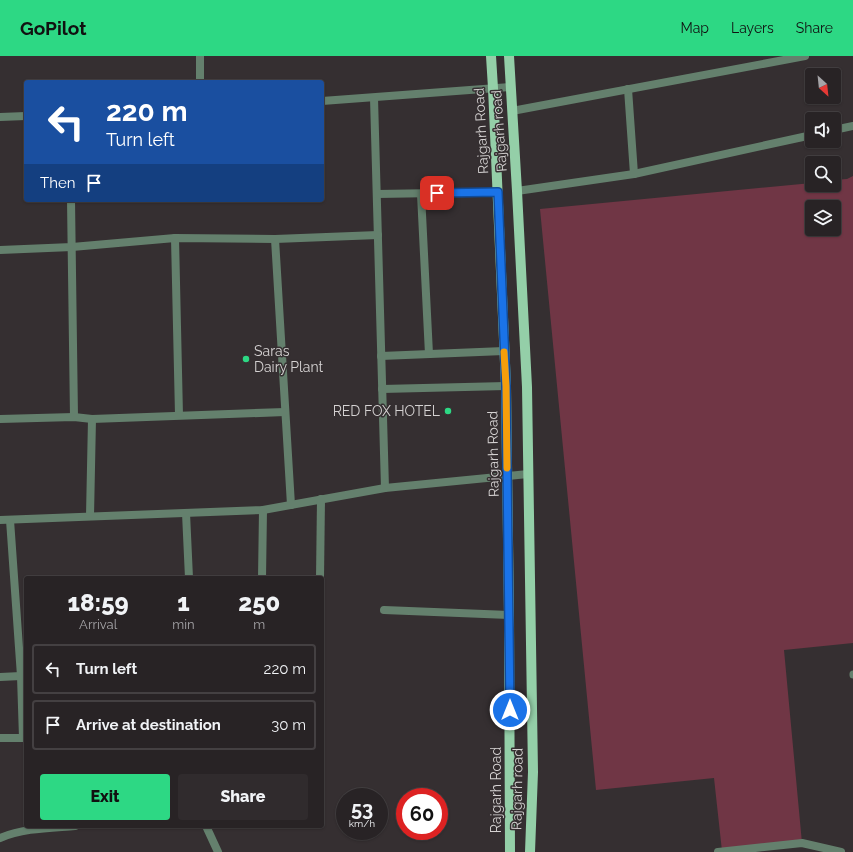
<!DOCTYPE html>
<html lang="en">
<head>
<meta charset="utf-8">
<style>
  body { margin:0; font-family:Raleway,sans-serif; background:#302b2d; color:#f1f3f6; height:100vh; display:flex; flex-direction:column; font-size:15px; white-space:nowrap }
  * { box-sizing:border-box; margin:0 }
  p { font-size:13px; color:#a5a4a7 }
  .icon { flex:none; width:22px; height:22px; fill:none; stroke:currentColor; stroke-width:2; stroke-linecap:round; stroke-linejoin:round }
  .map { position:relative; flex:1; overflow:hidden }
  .details { position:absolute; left:24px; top:520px; width:300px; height:252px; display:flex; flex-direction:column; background:#282325; border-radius:4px; box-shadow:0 1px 3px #0004,0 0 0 1px #444042 }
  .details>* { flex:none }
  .banner { position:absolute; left:24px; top:24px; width:300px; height:122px; border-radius:4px; box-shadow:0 1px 3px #0004,0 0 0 1px #444042; background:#1a4fa0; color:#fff; overflow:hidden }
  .needle { width:26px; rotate:153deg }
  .buttons { position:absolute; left:805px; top:12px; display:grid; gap:8px }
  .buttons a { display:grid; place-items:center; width:36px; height:36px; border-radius:4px; background:#282325; box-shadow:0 1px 3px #0004,0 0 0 1px #444042; font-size:20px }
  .speed { position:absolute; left:336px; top:732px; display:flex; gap:8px; font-size:20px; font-weight:700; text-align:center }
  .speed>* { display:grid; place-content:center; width:52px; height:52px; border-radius:50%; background:#282325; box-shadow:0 1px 3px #0004,0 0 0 1px #444042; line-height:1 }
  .speed small { font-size:10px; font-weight:400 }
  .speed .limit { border:6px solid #d22; background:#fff; color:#111 }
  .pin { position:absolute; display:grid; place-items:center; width:34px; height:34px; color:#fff; margin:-17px; border-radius:8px; box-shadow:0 2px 6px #0006 }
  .me { position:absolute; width:44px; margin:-22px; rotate:0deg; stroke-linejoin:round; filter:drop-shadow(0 0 3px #0008) }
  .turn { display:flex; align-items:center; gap:14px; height:84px; padding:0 16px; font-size:18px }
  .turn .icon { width:52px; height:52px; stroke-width:2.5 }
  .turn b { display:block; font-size:28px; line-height:34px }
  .then { display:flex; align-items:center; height:38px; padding:0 16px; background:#0003; gap:8px; font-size:15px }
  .eta { display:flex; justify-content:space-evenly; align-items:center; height:68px; text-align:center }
  .eta b { font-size:24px; font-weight:800; line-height:28px }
  .action { display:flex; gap:8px; margin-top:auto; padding:8px 16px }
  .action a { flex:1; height:46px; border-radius:4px; background:#2dd884; color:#111; font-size:16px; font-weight:800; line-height:46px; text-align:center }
  .action a+a { background:#302b2d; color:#f1f3f6 }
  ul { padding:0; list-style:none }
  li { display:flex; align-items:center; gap:12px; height:50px; margin:0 8px 6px; padding:0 8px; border:2px solid #444042; border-radius:4px }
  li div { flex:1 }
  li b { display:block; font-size:15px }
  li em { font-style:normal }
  header { display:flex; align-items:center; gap:24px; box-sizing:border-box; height:56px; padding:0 20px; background:#2dd884; color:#111 }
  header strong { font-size:19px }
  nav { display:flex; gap:22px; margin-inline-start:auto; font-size:14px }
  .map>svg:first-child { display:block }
</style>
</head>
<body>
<header>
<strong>GoPilot</strong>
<nav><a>Map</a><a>Layers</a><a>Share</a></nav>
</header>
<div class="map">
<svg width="853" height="796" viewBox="0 0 853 796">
  <rect width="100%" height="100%" fill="#352f31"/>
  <path fill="#703645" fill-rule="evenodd" d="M853 120V587L784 594 802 787 722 795 714 722 596 734 540 153 812 127V129H834V124L847 123ZM812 151H834V173H812Z"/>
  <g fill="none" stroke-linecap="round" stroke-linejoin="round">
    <path stroke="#64806d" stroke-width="7" d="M853 618V619"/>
    <g stroke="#64806d" stroke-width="8">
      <path d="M200 0V26"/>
      <path d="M628 33 634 118"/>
      <path d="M374 42 385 432"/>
      <path d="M512 55 805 0"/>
      <path d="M834 74 853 70"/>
      <path d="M517 135 634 118 812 79"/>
      <path d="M377 138 498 136"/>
      <path d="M421 138 429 298"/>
      <path d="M71 144 74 361"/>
      <path d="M175 182 179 359"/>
      <path d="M275 183 291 449"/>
      <path d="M0 194 72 191 175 182 275 183 378 179"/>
      <path d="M381 300 504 295"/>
      <path d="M382 333 506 330"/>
      <path d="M0 363 74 361 92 363 285 356"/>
      <path d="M186 457 189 522"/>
      <path d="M90 460 92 363"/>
      <path d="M0 464 263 454 385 432 528 418"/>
      <path d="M262 522 263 454"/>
      <path d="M320 522 321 443"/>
      <path d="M384 554 509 559"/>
      <path d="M0 621 21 620"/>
      <path d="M0 682H23L21 620 10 464"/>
      <path d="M206 770 218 796"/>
      <path d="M0 782C23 772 50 772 75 770"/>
      <path d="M718 796 802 787 841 796"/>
    </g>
    <g stroke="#64806d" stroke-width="8">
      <path d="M322 45 511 31"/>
      <path d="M0 61 26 60"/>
    </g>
    <g stroke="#94cfa8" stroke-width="10">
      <path d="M491 0 493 32 506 330 509 559 510 796"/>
      <path d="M509 0 517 135 527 331 533 716 530 796"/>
    </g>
  </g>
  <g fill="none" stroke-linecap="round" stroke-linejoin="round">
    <g stroke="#114b97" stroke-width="10">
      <path id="route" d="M437 137 498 136 506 330 510 654"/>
    </g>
    <use href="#route" stroke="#1a73e8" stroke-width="7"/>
    <path stroke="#f59e0b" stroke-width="7" d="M504 296 506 330 507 412"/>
  </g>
  <g fill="#2dd884" stroke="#352f31" stroke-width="1.5">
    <circle cx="246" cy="303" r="4"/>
    <circle cx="448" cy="355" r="4"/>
  </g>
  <g text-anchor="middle" stroke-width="3" stroke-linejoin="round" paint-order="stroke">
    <g font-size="14" fill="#d5d2d2" stroke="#352f31">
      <text transform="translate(481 75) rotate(-93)" y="5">Rajgarh Road</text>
      <text transform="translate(499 75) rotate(-94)" y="5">Rajgarh road</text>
      <text transform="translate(493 398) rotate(-91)" y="5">Rajgarh Road</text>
      <text transform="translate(517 733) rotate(-89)" y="5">Rajgarh road</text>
      <text transform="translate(496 734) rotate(-90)" y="5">Rajgarh Road</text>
    </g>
    <g font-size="14" fill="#d5d2d2" stroke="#352f31" text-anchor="start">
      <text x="254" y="300">Saras<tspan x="254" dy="16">Dairy Plant</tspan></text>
      <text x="440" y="360" text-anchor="end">RED FOX HOTEL</text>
    </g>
  </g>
</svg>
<div class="buttons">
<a><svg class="needle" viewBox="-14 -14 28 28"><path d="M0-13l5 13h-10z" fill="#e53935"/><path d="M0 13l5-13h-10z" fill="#a5a4a7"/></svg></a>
<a><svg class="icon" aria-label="sound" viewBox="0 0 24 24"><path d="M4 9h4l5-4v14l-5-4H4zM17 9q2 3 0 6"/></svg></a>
<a><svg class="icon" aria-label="search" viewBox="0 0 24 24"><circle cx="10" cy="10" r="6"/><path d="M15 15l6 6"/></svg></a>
<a><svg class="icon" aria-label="layers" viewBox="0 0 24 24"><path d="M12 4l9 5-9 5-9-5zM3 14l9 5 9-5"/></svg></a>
</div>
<div class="speed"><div>53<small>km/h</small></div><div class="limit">60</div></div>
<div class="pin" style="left:437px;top:137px;background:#d93025"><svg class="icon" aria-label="arrive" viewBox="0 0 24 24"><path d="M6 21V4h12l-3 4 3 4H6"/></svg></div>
<svg class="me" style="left:510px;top:654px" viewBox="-20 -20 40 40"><circle r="17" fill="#1a73e8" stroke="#fff" stroke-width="3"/><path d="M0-11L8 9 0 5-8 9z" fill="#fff"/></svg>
<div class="banner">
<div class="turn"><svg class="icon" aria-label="left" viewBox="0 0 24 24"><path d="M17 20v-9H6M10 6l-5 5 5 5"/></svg><div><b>220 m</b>Turn left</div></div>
<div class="then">Then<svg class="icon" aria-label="arrive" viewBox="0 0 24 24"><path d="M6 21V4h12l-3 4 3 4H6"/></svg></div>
</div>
<section class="details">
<div class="eta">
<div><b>18:59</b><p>Arrival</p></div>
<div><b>1</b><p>min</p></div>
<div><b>250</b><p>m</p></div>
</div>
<ul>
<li><svg class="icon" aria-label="left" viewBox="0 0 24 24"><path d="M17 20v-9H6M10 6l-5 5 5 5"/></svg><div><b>Turn left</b></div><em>220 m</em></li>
<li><svg class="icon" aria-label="arrive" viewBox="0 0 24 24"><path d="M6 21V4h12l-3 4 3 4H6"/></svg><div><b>Arrive at destination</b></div><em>30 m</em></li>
</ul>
<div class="action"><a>Exit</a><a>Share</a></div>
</section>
</div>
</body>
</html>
